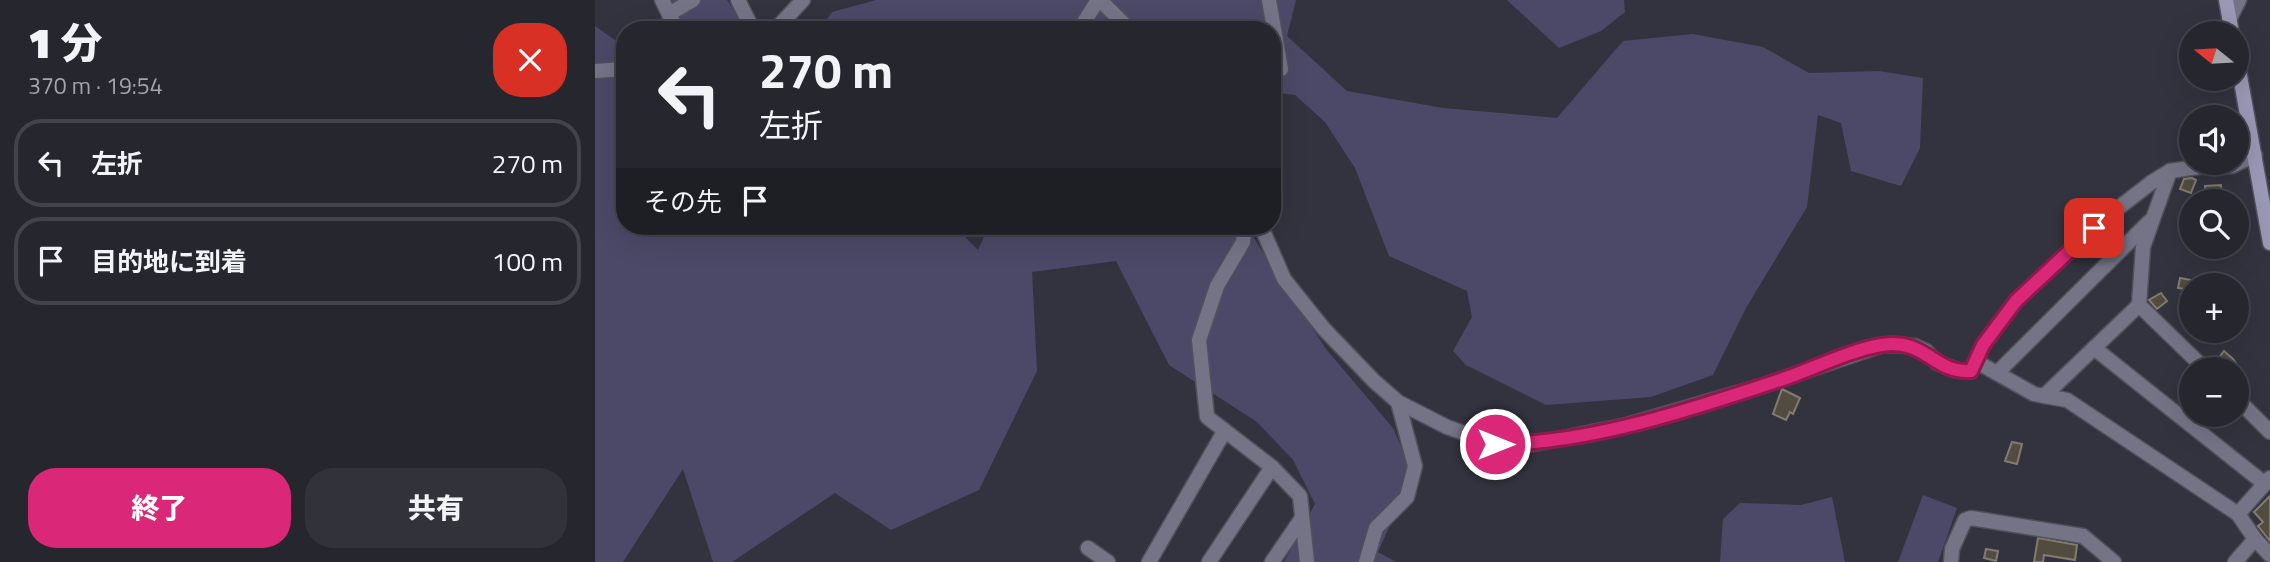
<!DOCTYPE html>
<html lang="ja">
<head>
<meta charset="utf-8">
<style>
  body { margin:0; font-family:"Titillium Web","Noto Sans JP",sans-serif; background:#32323b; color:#f1f3f6; height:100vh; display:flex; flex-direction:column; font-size:26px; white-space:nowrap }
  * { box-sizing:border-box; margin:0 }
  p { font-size:23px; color:#a4a5aa }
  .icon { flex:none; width:38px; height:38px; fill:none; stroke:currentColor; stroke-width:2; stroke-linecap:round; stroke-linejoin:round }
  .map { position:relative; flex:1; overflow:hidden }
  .drawer { display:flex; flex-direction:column; background:#26262f; width:595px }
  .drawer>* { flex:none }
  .hud { position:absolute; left:21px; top:21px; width:665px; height:214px; border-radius:28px; box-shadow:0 7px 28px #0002,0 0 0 2px #42434b; background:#26262f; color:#f1f3f6; overflow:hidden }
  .needle { width:46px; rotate:288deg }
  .controls { position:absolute; left:1584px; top:21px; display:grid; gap:14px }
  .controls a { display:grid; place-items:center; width:70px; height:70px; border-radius:50%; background:#26262f; box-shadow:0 7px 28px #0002,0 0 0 2px #42434b; font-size:35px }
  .pin { position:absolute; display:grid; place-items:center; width:60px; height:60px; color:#fff; margin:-30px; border-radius:14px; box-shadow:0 4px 10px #0006 }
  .me { position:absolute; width:77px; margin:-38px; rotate:90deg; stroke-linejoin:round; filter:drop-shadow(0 0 5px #0008) }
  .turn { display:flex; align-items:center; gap:24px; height:147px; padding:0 28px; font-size:32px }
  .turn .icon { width:91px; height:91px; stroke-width:2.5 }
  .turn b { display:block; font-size:49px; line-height:60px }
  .then { display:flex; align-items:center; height:66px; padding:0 28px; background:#0003; gap:14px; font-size:26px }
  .round { display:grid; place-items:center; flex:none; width:74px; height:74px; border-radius:28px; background:#32323b }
  .summary { display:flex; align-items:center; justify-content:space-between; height:119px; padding:0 28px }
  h1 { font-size:42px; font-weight:800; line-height:52px }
  .primary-button { display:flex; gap:14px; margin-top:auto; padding:14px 28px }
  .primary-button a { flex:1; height:80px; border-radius:28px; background:#db2777; color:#fff; font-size:28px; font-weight:800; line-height:80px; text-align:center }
  .primary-button a+a { background:#32323b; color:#f1f3f6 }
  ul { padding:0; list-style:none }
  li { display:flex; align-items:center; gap:21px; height:88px; margin:0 14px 10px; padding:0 14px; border:4px solid #42434b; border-radius:28px }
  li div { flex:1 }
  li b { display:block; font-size:26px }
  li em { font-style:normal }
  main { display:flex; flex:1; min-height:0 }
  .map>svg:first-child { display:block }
</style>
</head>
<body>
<main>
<section class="drawer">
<div class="summary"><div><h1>1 分</h1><p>370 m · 19:54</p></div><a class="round" style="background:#d93025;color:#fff"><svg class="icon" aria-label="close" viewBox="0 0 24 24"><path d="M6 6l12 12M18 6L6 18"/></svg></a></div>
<ul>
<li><svg class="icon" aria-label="left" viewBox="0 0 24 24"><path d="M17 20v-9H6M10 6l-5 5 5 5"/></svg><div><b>左折</b></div><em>270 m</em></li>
<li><svg class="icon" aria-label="arrive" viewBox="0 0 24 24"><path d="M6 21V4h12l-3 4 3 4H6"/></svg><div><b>目的地に到着</b></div><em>100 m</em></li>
</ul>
<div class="primary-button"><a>終了</a><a>共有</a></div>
</section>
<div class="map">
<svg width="1675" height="562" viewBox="0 0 1675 562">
  <rect width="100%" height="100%" fill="#33333f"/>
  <g fill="#4b4967">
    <path d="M66 0H132L152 30H59L66 26Z"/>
    <path d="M281 0H701L692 36 752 91 848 108 962 118 1028 41 1098 34 1168 47 1214 73 1284 71 1328 78 1325 148 1306 186 1256 171 1246 123 1223 115 1212 207 1151 308 1118 375 1056 397 951 405 871 365 858 351 877 317 872 291 794 256 760 168 730 122 700 95 677 92V30H225L237 12Z"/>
    <path d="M912 0H1029L1030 12 1006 31 964 48Z"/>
    <path d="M0 26 30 47V226H359L383 250 394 226H651L731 349 798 428 818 474 783 552 801 562H689L720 504 698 460 662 422 574 365 521 261 437 272 442 371 384 490 296 530 240 493 137 562H118L88 469 28 562H0Z"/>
    <path d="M1328 495 1362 508 1343 562H1303Z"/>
    <path d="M1237 497 1250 562H1125L1128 519 1145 503 1206 505Z"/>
  </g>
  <g fill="#514c3f" stroke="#817c6f" stroke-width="2">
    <path d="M1597 178 1601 180 1596 193 1585 189 1589 179Z"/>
    <path d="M1626 185 1627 201H1611L1610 186Z"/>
    <path d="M1629 274 1630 285H1619L1617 275Z"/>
    <path d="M1585 278 1596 280V290L1583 288Z"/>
    <path d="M1566 293 1572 301 1562 309 1554 300Z"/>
    <path d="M1629 351 1638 359 1645 369H1625L1619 364Z"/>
    <path d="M1187 389 1205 398 1198 414 1195 412 1191 420 1178 414Z"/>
    <path d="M1417 442 1427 444 1422 464 1410 461Z"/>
    <path d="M1675 496V541L1663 526 1668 522 1659 512Z"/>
    <path d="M1443 538 1482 545 1480 560 1449 555 1448 562H1439Z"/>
    <path d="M1391 549 1403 551 1401 561 1389 558Z"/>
  </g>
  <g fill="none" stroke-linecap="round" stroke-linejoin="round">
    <g stroke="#51515c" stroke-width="17">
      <g id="minor">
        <path d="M67 0 82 30"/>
        <path d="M143 0 158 30"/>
        <path d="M505 0 535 30"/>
        <path d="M674 0 686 69 677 71"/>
        <path d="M74 14 98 0"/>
        <path d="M1634 20 1644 0"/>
        <path d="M180 30 208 0"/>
        <path d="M484 30 503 0"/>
        <path d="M0 71 30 69"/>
        <path d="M650 226 648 242 622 286 604 340 612 417 677 467 705 496 712 562"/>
        <path d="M666 226 689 279 729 329 779 381 803 402 852 427 900 444H938L1032 425 1163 387 1288 345 1320 346 1331 351 1342 363 1367 371H1376L1388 345 1421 301 1513 216 1557 182 1575 171 1610 166H1637L1660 155"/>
        <path d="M1544 305 1610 369"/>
        <path d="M1499 348 1670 484"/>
        <path d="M1382 362 1439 394 1449 396 1544 305 1548 247 1575 171"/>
        <path d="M1402 373 1555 221"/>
        <path d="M1449 396 1472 400 1643 514 1660 539"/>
        <path d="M1642 399 1675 432"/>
        <path d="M1643 514 1675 478"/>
        <path d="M493 548 513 562"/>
        <path d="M554 562 629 432"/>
        <path d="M614 562 677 467"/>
        <path d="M677 562 707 518"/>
        <path d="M771 562 781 528 812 497 820 466 803 402"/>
        <path d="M1356 562 1357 549 1370 520 1376 518 1488 536 1519 562"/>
        <path d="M1640 562 1660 539 1675 555"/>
      </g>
    </g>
    <g stroke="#51515c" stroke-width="17">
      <g id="secondary">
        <path d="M1631 0 1637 33"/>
        <path d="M1642 59 1675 243"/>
      </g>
    </g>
    <use href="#minor" stroke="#757487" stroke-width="14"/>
    <use href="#secondary" stroke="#9998b5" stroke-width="14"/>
  </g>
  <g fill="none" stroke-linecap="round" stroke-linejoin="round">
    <g stroke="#8e194d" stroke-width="18">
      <path id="route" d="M900 444C995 444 1101 408 1191 378 1219 368 1259 349 1287 345 1331 338 1339 374 1376 371L1388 345 1421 301 1499 228"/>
    </g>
    <use href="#route" stroke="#db2777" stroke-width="12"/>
  </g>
</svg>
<div class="controls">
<a><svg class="needle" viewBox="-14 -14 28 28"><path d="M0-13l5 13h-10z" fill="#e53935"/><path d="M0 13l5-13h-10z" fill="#a4a5aa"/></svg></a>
<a><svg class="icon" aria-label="sound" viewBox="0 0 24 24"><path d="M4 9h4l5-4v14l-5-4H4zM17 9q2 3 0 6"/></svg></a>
<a><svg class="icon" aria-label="search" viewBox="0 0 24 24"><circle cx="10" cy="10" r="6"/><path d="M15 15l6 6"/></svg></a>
<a>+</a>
<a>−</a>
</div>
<div class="pin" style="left:1499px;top:228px;background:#d93025"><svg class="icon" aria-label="arrive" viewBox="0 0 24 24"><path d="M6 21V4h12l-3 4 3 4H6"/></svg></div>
<svg class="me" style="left:900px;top:444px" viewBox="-20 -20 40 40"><circle r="17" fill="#db2777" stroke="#fff" stroke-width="3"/><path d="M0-11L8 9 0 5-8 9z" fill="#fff"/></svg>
<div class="hud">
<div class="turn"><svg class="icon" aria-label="left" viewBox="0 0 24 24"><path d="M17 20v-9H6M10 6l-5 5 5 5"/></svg><div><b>270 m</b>左折</div></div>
<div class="then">その先<svg class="icon" aria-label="arrive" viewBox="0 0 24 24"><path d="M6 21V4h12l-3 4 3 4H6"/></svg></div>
</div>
</div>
</main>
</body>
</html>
